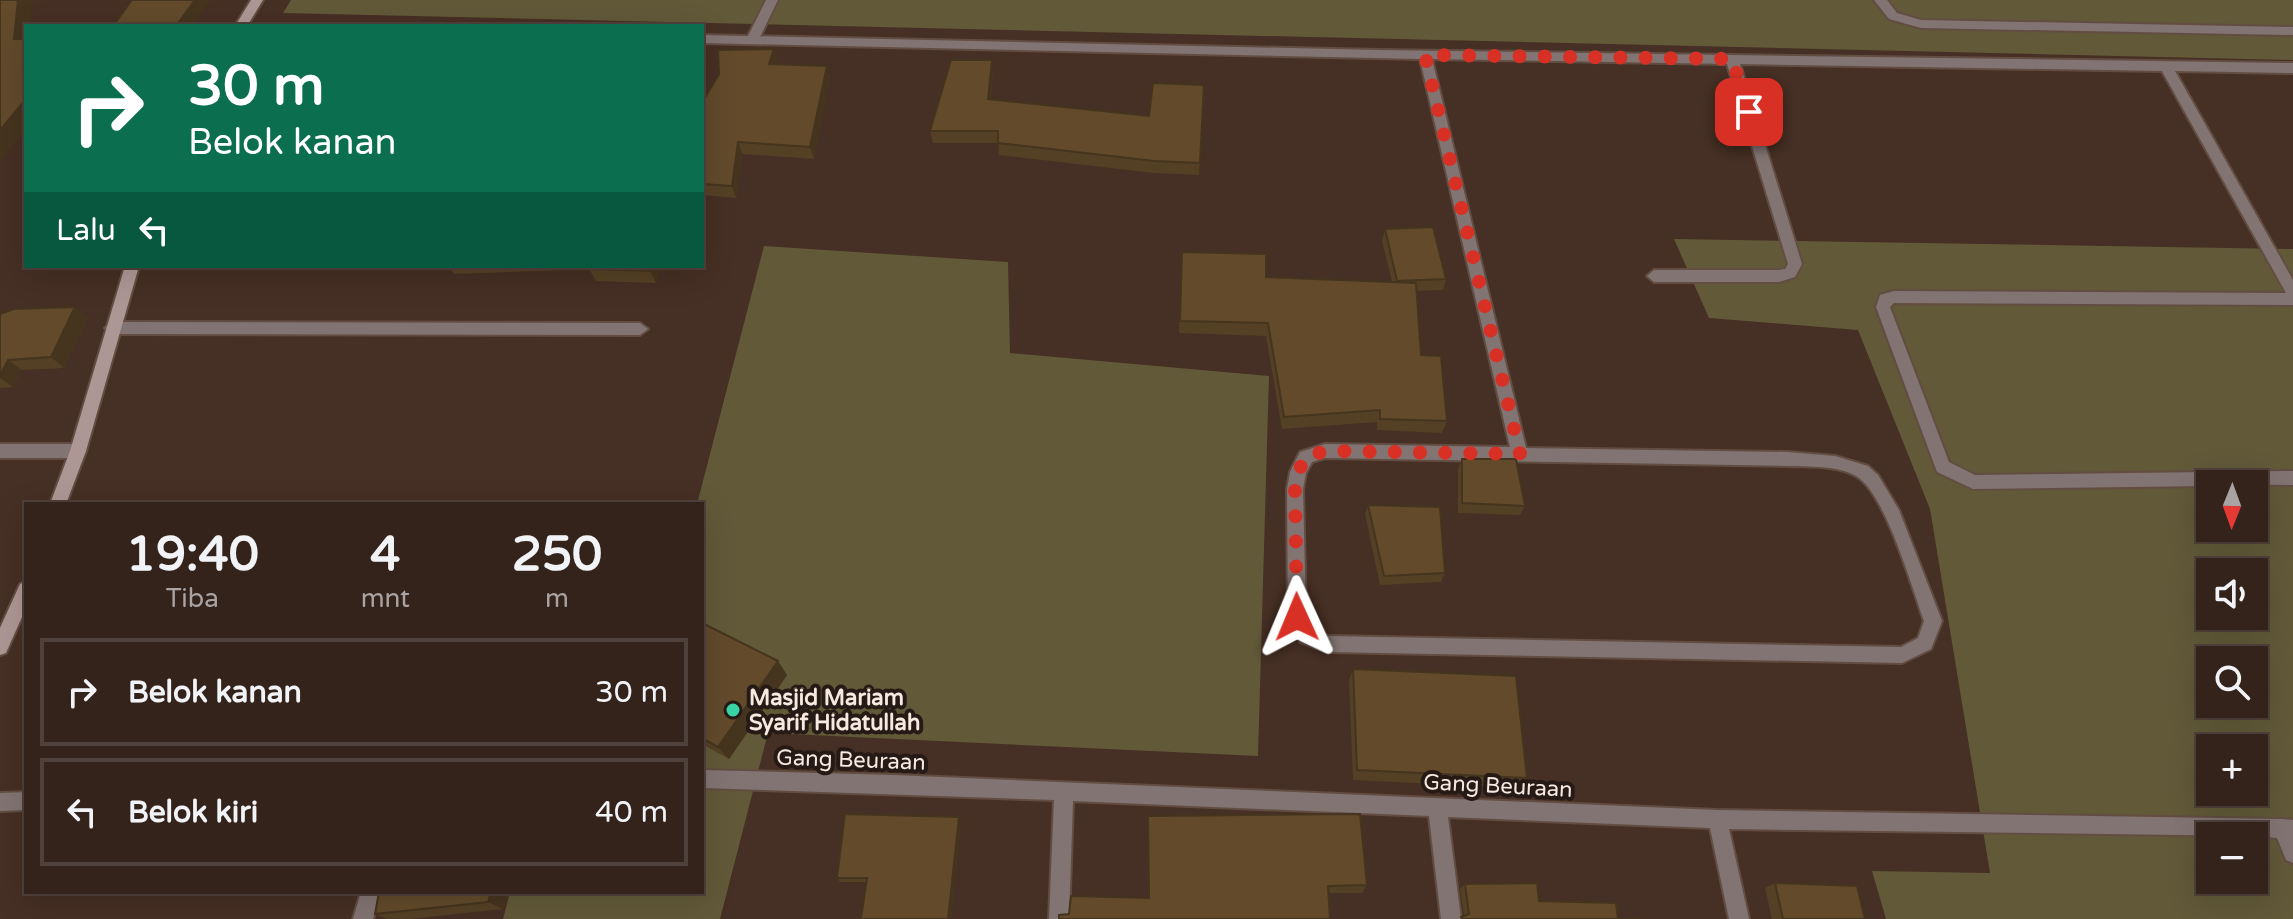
<!DOCTYPE html>
<html lang="id">
<head>
<meta charset="utf-8">
<style>
  body { margin:0; font-family:"Varela Round",sans-serif; background:#3c2b24; color:#f1f3f6; height:100vh; display:flex; flex-direction:column; font-size:30px; white-space:nowrap }
  * { box-sizing:border-box; margin:0 }
  p { font-size:26px; color:#a9a4a3 }
  .icon { flex:none; width:44px; height:44px; fill:none; stroke:currentColor; stroke-width:2; stroke-linecap:round; stroke-linejoin:round }
  .map { position:relative; flex:1; overflow:hidden }
  .drawer { position:absolute; left:24px; top:502px; width:680px; height:392px; display:flex; flex-direction:column; background:#34231b; border-radius:0px; box-shadow:0 8px 32px #0002,0 0 0 2px #4e403a }
  .drawer>* { flex:none }
  .top-card { position:absolute; left:24px; top:24px; width:680px; height:244px; border-radius:0px; box-shadow:0 8px 32px #0002,0 0 0 2px #4e403a; background:#0b6e4f; color:#fff; overflow:hidden }
  .needle { width:52px; rotate:181deg }
  .fabs { position:absolute; left:2196px; top:470px; display:grid; gap:16px }
  .fabs a { display:grid; place-items:center; width:72px; height:72px; border-radius:0px; background:#34231b; box-shadow:0 8px 32px #0002,0 0 0 2px #4e403a; font-size:40px }
  .pin { position:absolute; display:grid; place-items:center; width:68px; height:68px; color:#fff; margin:-34px; border-radius:16px; box-shadow:0 4px 12px #0006 }
  .me { position:absolute; width:88px; margin:-44px; rotate:359deg; stroke-linejoin:round; filter:drop-shadow(0 0 6px #0008) }
  .turn { display:flex; align-items:center; gap:28px; height:168px; padding:0 32px; font-size:36px }
  .turn .icon { width:104px; height:104px; stroke-width:2.5 }
  .turn b { display:block; font-size:56px; line-height:68px }
  .then { display:flex; align-items:center; height:76px; padding:0 32px; background:#0003; gap:16px; font-size:30px }
  .eta { display:flex; justify-content:space-evenly; align-items:center; height:136px; text-align:center }
  .eta b { font-size:48px; font-weight:800; line-height:56px }
  ul { padding:0; list-style:none }
  li { display:flex; align-items:center; gap:24px; height:108px; margin:0 16px 12px; padding:0 16px; border:4px solid #4e403a; border-radius:0px }
  li div { flex:1 }
  li b { display:block; font-size:30px }
  li em { font-style:normal }
  .map>svg:first-child { display:block }
</style>
</head>
<body>
<div class="map">
<svg width="2293" height="919" viewBox="0 0 2293 919">
  <rect width="100%" height="100%" fill="#462f24"/>
  <g fill="#615938" fill-rule="evenodd">
    <path d="M291 0H2293V60L283 13Z"/>
    <path d="M1674 239 2293 249V919H1886L1872 871 1990 873 1930 509 1858 330 1709 318ZM2210 484H2254V528H2210ZM2210 572H2254V616H2210ZM2210 660H2254V704H2210ZM2210 748H2254V792H2210ZM2210 836H2254V880H2210Z"/>
    <path d="M764 246 1008 262 1010 353 1269 376 1258 756 768 733 720 919H503L510 892H702V504H697Z"/>
  </g>
  <g fill="none" stroke-linecap="round" stroke-linejoin="round">
    <g stroke="#624d42" stroke-width="4">
      <g id="service">
        <path d="M766 0H778L757 43H747L746 40Z"/>
        <path d="M1874 0H1887L1897 13 1921 20 2293 27V35L1921 28 1889 19Z"/>
      </g>
    </g>
    <g stroke="#624d42" stroke-width="4">
      <g id="minor">
        <path d="M702 35 1378 50 2293 63V73L2175 71 2293 280V305L1894 303 1890 307 1949 462 1975 475 2293 471V485L2210 484V486L1973 489 1937 472 1876 307 1880 295 1894 291 2286 293 2162 71 1740 64 1802 264 1795 277 1779 282H1654L1647 276 1654 270H1779L1785 269 1788 264 1727 64 1432 59 1526 448 1788 452 1835 456 1868 466 1878 475 1899 510 1942 621 1931 649 1902 663 1328 652 1300 642 1288 617 1287 489 1290 472 1300 452 1325 444 1510 447 1420 59 702 43ZM1325 458 1788 466C1809 467 1837 465 1856 476 1885 492 1912 588 1924 621L1918 638 1901 647 1328 636 1312 630 1306 617 1303 489 1306 473 1312 462Z"/>
        <path d="M112 322 640 323 648 329 640 335 112 334 105 328Z"/>
        <path d="M0 444H78L84 446 86 451 84 456 78 458H0Z"/>
        <path d="M702 770 893 775 1717 810 2282 819 2293 820V863L2286 860 2277 838 2254 836 1729 829 1749 919H1729L1710 828 1448 817 1461 919H1441L1429 816 1073 801 1069 919H1049L1054 800 702 788Z"/>
        <path d="M26 792V810L0 811V793Z"/>
        <path d="M361 892H381L373 919H353Z"/>
      </g>
    </g>
    <g stroke="#624d42" stroke-width="4">
      <g id="secondary">
        <path d="M251 0H263L247 26H235Z"/>
        <path d="M125 266H139L86 451 66 504H50L70 451Z"/>
        <path d="M26 581V608L6 653 0 655V628L20 584Z"/>
      </g>
    </g>
    <use href="#service" fill="#827473" fill-rule="evenodd"/>
    <use href="#minor" fill="#827473" fill-rule="evenodd"/>
    <use href="#secondary" fill="#ad9795" fill-rule="evenodd"/>
  </g>
  <g fill="#544025">
    <path d="M778 62 777 64 830 78 814 159 743 154 736 198 702 195V103Z"/>
    <path d="M993 72 991 100 1149 116 1204 85 1199 175 1154 173 999 155 998 143H933L930 131Z"/>
    <path d="M1385 229 1446 279 1443 290 1416 291 1421 355 1447 421 1442 433 1377 430V422L1282 429 1266 336 1179 333 1182 252 1266 277 1392 282 1382 241Z"/>
    <path d="M449 266H661L656 283 596 281 589 269 454 274Z"/>
    <path d="M75 307 88 318 64 368 22 370 13 387 0 388V314Z"/>
    <path d="M1462 459 1525 506 1520 515 1458 513V469Z"/>
    <path d="M1368 505 1445 573 1441 582 1380 585 1365 514Z"/>
    <path d="M702 623 787 675 729 759 702 744Z"/>
    <path d="M1353 669 1527 778 1519 788 1353 780 1349 680Z"/>
    <path d="M1148 816 1367 885 1362 893H1328L1069 914 1149 898Z"/>
    <path d="M959 817 961 821 951 919H861L867 882H840L837 878Z"/>
    <path d="M1775 883 1865 919H1772L1765 888Z"/>
    <path d="M1465 884 1618 919H1637H1460L1464 916 1460 889Z"/>
    <path d="M508 892 503 909 410 919H387L375 914Z"/>
  </g>
  <g fill="#45341e">
    <path d="M18 0H33L30 26H26V51L14 39Z"/>
    <path d="M195 0H211L192 26H176Z"/>
    <path d="M774 49 778 62 773 76 769 64Z"/>
    <path d="M992 60 993 72 990 112 988 99Z"/>
    <path d="M827 66 830 78 814 159 810 147Z"/>
    <path d="M26 99V129L0 161V130Z"/>
    <path d="M738 142 743 154 736 198 732 186Z"/>
    <path d="M652 266H661L656 283 650 271Z"/>
    <path d="M75 307 88 318 64 368 51 357Z"/>
    <path d="M8 360 22 370 13 387 0 378V375Z"/>
    <path d="M778 661 787 675 729 759 718 747Z"/>
    <path d="M959 817 961 821 951 919H948Z"/>
    <path d="M491 892H508L503 909 488 902Z"/>
  </g>
  <g fill="#624a2b" stroke="#45341e" stroke-width="2">
    <path d="M0 0H18L14 39H26V99L0 130Z"/>
    <path d="M132 0H195L176 26H113Z"/>
    <path d="M774 49 769 64 827 66 810 147 738 142 732 186 702 184V103L719 74 718 50Z"/>
    <path d="M951 60H992L988 99 1149 116 1153 83 1204 85 1200 163 1154 161 998 143V131H930Z"/>
    <path d="M1433 227 1446 279 1397 281 1385 229Z"/>
    <path d="M1182 252 1266 254V277L1416 283 1421 355 1441 356 1447 421 1380 419V410L1284 417 1268 323 1180 321Z"/>
    <path d="M590 266H652L650 271 589 269Z"/>
    <path d="M75 307 51 357 8 360 0 375V314L14 309Z"/>
    <path d="M1462 459H1516L1525 506 1462 503Z"/>
    <path d="M141 500 216 504H140Z"/>
    <path d="M1368 505 1440 507 1445 573 1384 576Z"/>
    <path d="M702 623 778 661 718 747 702 738Z"/>
    <path d="M1353 669 1516 676 1527 778 1357 770Z"/>
    <path d="M845 814 959 817 948 919H861L867 878H837Z"/>
    <path d="M1360 814 1367 885 1328 886 1330 919H1059V915L1069 914 1071 896 1149 898 1148 816Z"/>
    <path d="M1537 883 1539 901 1616 903 1618 919H1637H1462L1461 917 1469 914 1465 884Z"/>
    <path d="M1775 883 1857 886 1865 919H1783Z"/>
    <path d="M379 892H491L488 902 375 914Z"/>
  </g>
  <g fill="none" stroke-linecap="round" stroke-linejoin="round">
    <path stroke="#d93025" stroke-width="14" stroke-dasharray="0 25.2" d="M1297 617 1295 489 1298 472 1306 457 1325 451 1520 454 1425 55 1732 59 1749 112"/>
  </g>
  <circle fill="#39d4a5" stroke="#251a15" stroke-width="3" cx="733" cy="710" r="8"/>
  <g text-anchor="middle" stroke-width="8" stroke-linejoin="round" paint-order="stroke">
    <g font-size="22" font-weight="bold" fill="#f7e8e0" stroke="#251a15" text-anchor="start">
      <text x="749" y="705">Masjid Mariam<tspan x="749" dy="25">Syarif Hidatullah</tspan></text>
    </g>
    <g font-size="22" fill="#f7e8e0" stroke="#251a15">
      <text transform="translate(851 759) rotate(2)" y="8">Gang Beuraan</text>
      <text transform="translate(1498 785) rotate(3)" y="8">Gang Beuraan</text>
    </g>
  </g>
</svg>
<div class="fabs">
<a><svg class="needle" viewBox="-14 -14 28 28"><path d="M0-13l5 13h-10z" fill="#e53935"/><path d="M0 13l5-13h-10z" fill="#a9a4a3"/></svg></a>
<a><svg class="icon" aria-label="sound" viewBox="0 0 24 24"><path d="M4 9h4l5-4v14l-5-4H4zM17 9q2 3 0 6"/></svg></a>
<a><svg class="icon" aria-label="search" viewBox="0 0 24 24"><circle cx="10" cy="10" r="6"/><path d="M15 15l6 6"/></svg></a>
<a>+</a>
<a>−</a>
</div>
<div class="pin" style="left:1749px;top:112px;background:#d93025"><svg class="icon" aria-label="arrive" viewBox="0 0 24 24"><path d="M6 21V4h12l-3 4 3 4H6"/></svg></div>
<svg class="me" style="left:1297px;top:617px" viewBox="-20 -20 40 40"><path d="M0-17L14 15 0 8-14 15z" fill="#d93025" stroke="#fff" stroke-width="4"/></svg>
<div class="top-card">
<div class="turn"><svg class="icon" aria-label="right" viewBox="0 0 24 24"><path d="M7 20v-9h11M14 6l5 5-5 5"/></svg><div><b>30 m</b>Belok kanan</div></div>
<div class="then">Lalu<svg class="icon" aria-label="left" viewBox="0 0 24 24"><path d="M17 20v-9H6M10 6l-5 5 5 5"/></svg></div>
</div>
<section class="drawer">
<div class="eta">
<div><b>19:40</b><p>Tiba</p></div>
<div><b>4</b><p>mnt</p></div>
<div><b>250</b><p>m</p></div>
</div>
<ul>
<li><svg class="icon" aria-label="right" viewBox="0 0 24 24"><path d="M7 20v-9h11M14 6l5 5-5 5"/></svg><div><b>Belok kanan</b></div><em>30 m</em></li>
<li><svg class="icon" aria-label="left" viewBox="0 0 24 24"><path d="M17 20v-9H6M10 6l-5 5 5 5"/></svg><div><b>Belok kiri</b></div><em>40 m</em></li>
</ul>
</section>
</div>
</body>
</html>
